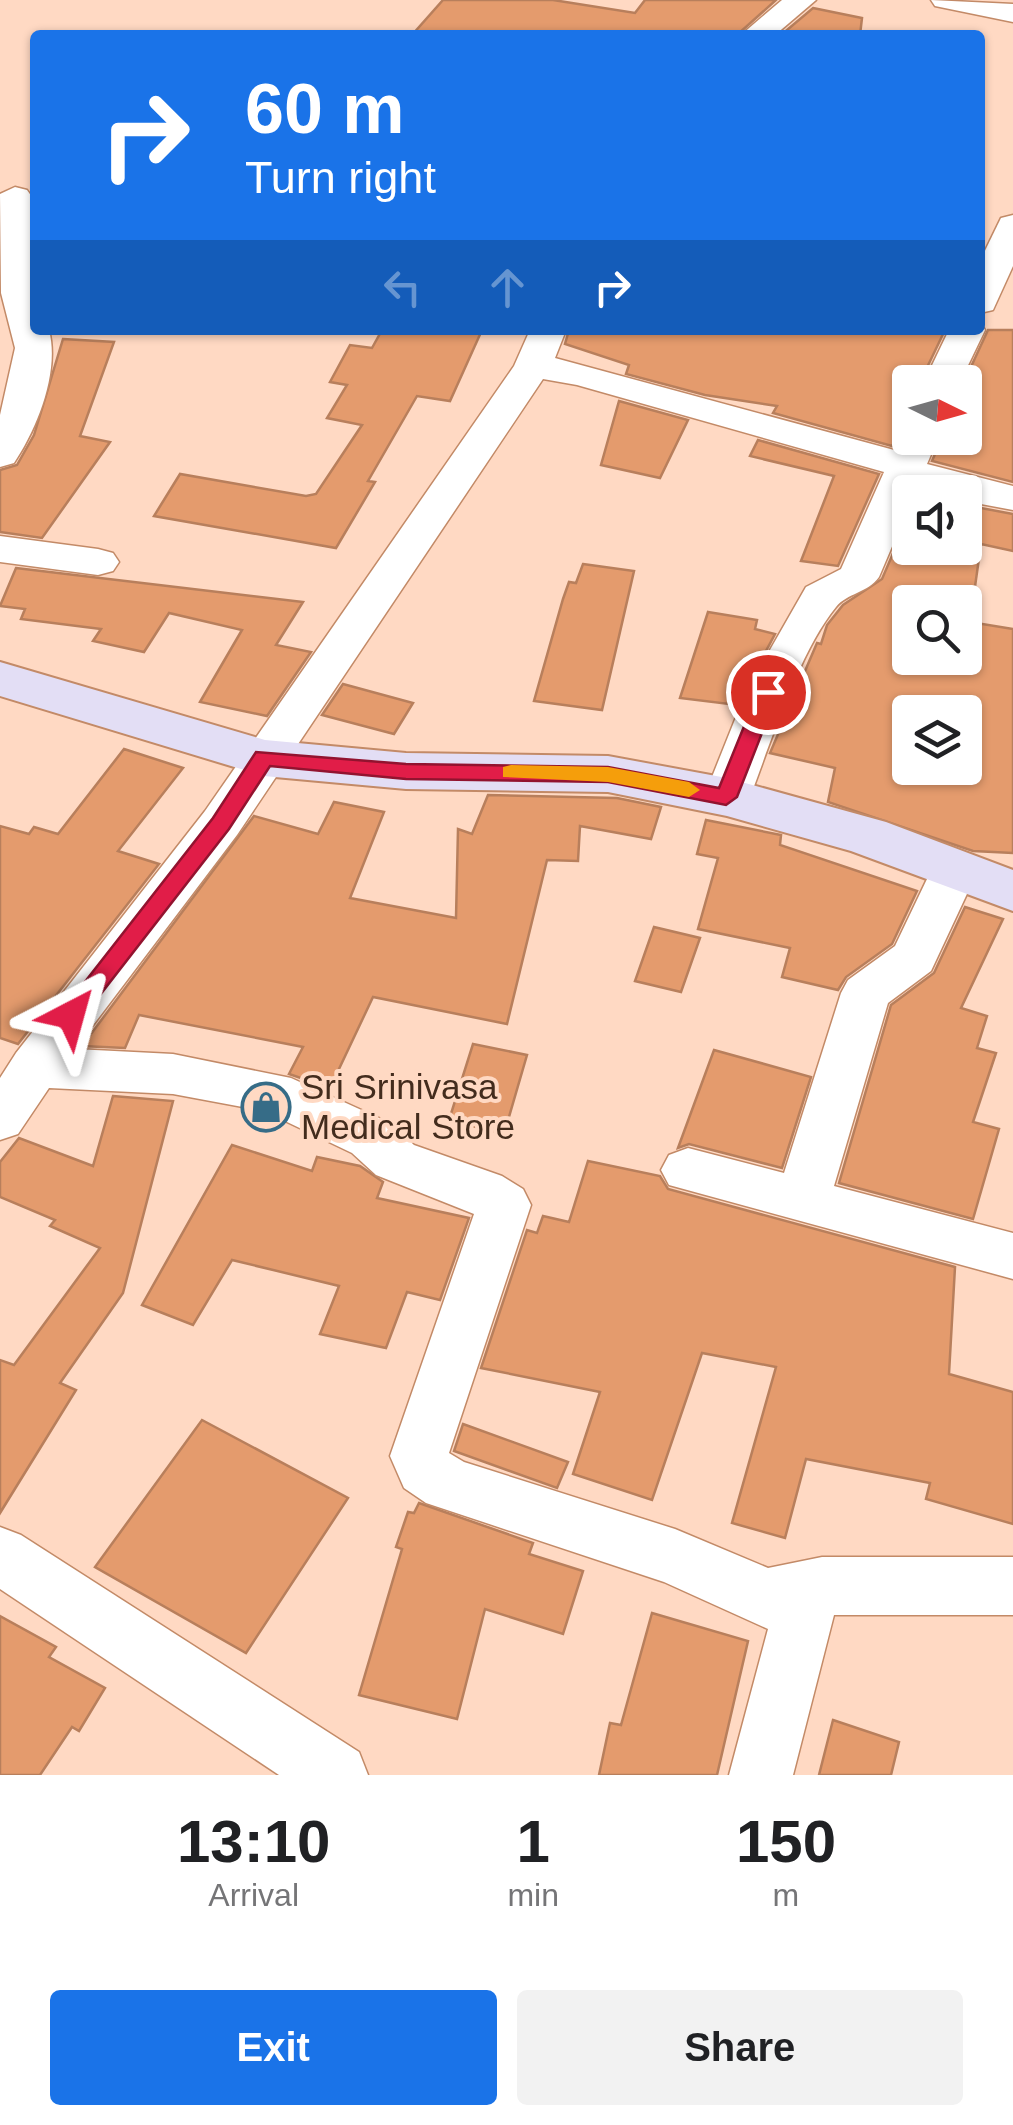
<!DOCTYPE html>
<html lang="en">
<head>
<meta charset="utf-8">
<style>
  body { margin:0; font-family:Arial,sans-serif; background:#f2f2f2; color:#202124; height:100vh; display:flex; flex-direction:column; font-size:38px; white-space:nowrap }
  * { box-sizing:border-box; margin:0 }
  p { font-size:32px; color:#757577 }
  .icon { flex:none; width:55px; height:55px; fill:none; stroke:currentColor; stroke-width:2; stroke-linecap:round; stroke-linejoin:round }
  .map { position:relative; height:1775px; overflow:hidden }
  .details { display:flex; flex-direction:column; background:#fff; flex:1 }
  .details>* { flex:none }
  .guide { position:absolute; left:30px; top:30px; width:955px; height:305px; border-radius:10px; box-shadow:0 2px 8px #0004; background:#1a73e8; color:#fff; overflow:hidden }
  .needle { width:65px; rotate:95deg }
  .fabs { position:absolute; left:892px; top:365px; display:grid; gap:20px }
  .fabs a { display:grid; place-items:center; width:90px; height:90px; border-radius:10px; background:#fff; box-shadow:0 2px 8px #0004; font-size:50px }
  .pin { position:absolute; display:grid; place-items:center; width:85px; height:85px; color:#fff; margin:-42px; border:5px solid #fff; border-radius:50%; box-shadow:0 2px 10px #0007 }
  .me { position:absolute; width:110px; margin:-55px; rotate:39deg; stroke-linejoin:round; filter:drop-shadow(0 0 8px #0008) }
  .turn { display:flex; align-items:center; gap:35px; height:210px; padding:0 50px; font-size:45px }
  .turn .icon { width:130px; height:130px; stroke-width:2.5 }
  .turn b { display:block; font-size:70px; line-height:85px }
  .lanes { display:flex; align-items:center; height:95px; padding:0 50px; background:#0003; justify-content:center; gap:50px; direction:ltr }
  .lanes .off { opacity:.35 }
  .eta { display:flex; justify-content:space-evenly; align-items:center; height:170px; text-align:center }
  .eta b { font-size:60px; font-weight:800; line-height:70px }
  .button { display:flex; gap:20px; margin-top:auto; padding:20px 50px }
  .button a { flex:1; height:115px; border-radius:10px; background:#1a73e8; color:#fff; font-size:40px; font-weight:800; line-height:115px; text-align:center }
  .button a+a { background:#f2f2f2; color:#202124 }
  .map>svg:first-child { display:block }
</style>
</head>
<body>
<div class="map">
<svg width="1013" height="1775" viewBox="0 0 1013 1775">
  <rect width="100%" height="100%" fill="#ffd9c3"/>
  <g fill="#e49b6d" stroke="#b87f5c" stroke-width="2.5" fill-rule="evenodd">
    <path d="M443 0H553L635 13 645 0H776L737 35H412Z"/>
    <path d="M813 8 862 18 860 35H781Z"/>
    <path d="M382 330H482L450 401 417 396 368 481 375 482 336 548 154 516 180 474 306 496 316 494 362 425 327 418 347 385 330 382 350 345 372 348Z"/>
    <path d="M569 330H945L920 382H910V426L902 428 892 446 773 413 777 406 705 395 626 374 629 365 565 344Z"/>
    <path d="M988 330H1013V482L932 461 942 438H965L964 382Z"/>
    <path d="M63 339 114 342 80 436 110 442 42 538 0 532V470L17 465 34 435Z"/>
    <path d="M619 401 688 420 660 478 601 465Z"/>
    <path d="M758 440 879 474 838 566 801 561 834 476 750 456Z"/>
    <path d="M965 505 1013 514V551L981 544 970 622 1013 629V853L973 851 828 802 835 768 770 753 817 643 821 644 827 625 843 605 882 579 910 514V548H965ZM910 602H965V658H910ZM910 712H965V768H910Z"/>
    <path d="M583 564 634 571 602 710 534 701 563 599 569 582 576 583Z"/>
    <path d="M16 568 303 602 276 645 311 652 267 716 200 702 242 630 169 613 144 652 93 641 101 629 21 619 25 609 0 606Z"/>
    <path d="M708 612 757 620 755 629 775 634 737 705 680 698Z"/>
    <path d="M343 684 413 703 394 734 322 715Z"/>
    <path d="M124 749 183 768 118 851 159 864 18 1044 0 1038V826L29 834 34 827 58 834Z"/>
    <path d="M488 795 617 798 661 807 651 839 580 826 578 861 547 860 507 1024 373 997 330 1088 289 1074 303 1047 139 1015 125 1048 82 1046 254 816 318 834 334 802 384 812 350 898 456 918 458 829 472 834Z"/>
    <path d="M706 820 781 835 780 845 917 891 892 944 846 977 838 990 782 977 790 948 698 929 718 858 697 854Z"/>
    <path d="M965 907 1003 919 961 1008 987 1016 977 1048 996 1053 973 1122 999 1129 973 1219 839 1183 891 1005 934 973Z"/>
    <path d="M654 927 700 938 681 992 635 981Z"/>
    <path d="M473 1044 527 1055 504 1134 449 1120Z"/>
    <path d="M714 1050 811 1077 782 1168 689 1144 678 1148Z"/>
    <path d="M113 1096 173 1101 123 1293 60 1383 76 1390 0 1513V1360L14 1365 100 1248 50 1226 55 1220 0 1197V1162L19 1138 93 1166Z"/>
    <path d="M232 1145 312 1171 317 1157 360 1166 383 1182 377 1198 469 1218 440 1300 407 1292 386 1348 320 1334 339 1286 232 1260 193 1325 142 1305Z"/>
    <path d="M588 1161 660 1176 668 1189 955 1267 949 1374 1013 1392V1524L926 1499 930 1483 806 1459 785 1538 732 1523 776 1367 702 1353 652 1500 573 1474 600 1392 481 1368 527 1230 537 1233 543 1216 569 1222Z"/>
    <path d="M202 1420 348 1498 246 1653 95 1567Z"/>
    <path d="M463 1424 568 1462 557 1488 454 1451Z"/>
    <path d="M419 1503 533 1543 529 1554 583 1571 563 1634 485 1609 457 1719 359 1695 402 1549 396 1547 408 1512 414 1513Z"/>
    <path d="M652 1613 748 1641 717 1775H599L610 1723 621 1725Z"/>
    <path d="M0 1616 56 1647 49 1657 105 1688 79 1731 72 1727 40 1775H0Z"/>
    <path d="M833 1720 899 1742 891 1775H819Z"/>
  </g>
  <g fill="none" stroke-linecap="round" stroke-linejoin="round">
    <g stroke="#c38a67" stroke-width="3">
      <g id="street">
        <path d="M782 0H816L775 35H741Z"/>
        <path d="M931 0 1013 4V22L935 6Z"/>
        <path d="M15 187 27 190 32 197 35 330H49C60 372 37 429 14 463L0 467V415L15 348 1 293 0 194Z"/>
        <path d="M1013 215V266L993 310 980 313V261L1001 218Z"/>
        <path d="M980 322 985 330 960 382H924L949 330H980Z"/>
        <path d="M530 330H566L555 358 894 450 905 430 910 429V438H938L927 464 1013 486V510L965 501V492L917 488 910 492V504L879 577C868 593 847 593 836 607 799 652 771 742 750 797L743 808 727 813 711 808 704 797 746 692 806 587 841 569 884 472 577 385 543 379 237 835 75 1049 173 1054 291 1078 390 1123 414 1145 502 1176 523 1189 531 1205 449 1453 464 1462 675 1529 768 1568 822 1557H1013V1615H834L793 1775H729L768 1629 664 1582 426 1503 404 1488 390 1456 474 1214 376 1175 352 1153 264 1111 173 1094 49 1088 18 1134 0 1140V1078L16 1053 205 811 514 366Z"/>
        <path d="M0 536 98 549 113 553 119 562 113 571 98 575 0 562Z"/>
        <path d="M955 851 972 856 979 868 931 971 888 1003 834 1186 1013 1233V1279L669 1185 661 1170 669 1155 688 1148 784 1173 841 993 848 980 895 946 938 856Z"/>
        <path d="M0 1527 21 1535 359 1752 368 1775H279L0 1589Z"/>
      </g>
    </g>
    <g stroke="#c38a67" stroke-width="4">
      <path id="secondary" d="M0 662 265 740 406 753 608 756 727 778 886 822 1013 870V911L851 851 727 816 608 792 406 789 264 776 0 696Z"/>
    </g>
    <use href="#street" fill="#fff" fill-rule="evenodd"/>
    <use href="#secondary" fill="#e3def5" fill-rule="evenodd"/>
  </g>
  <path fill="#e11d48" stroke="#92132f" stroke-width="2.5" d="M768 685 778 692 737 797 726 805 608 782 406 779 270 766 229 829 79 1022 71 1024 59 1015 213 818 256 752 406 764 608 767 719 788 758 692Z"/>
  <path fill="#f59e0b" d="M511 765 608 767 689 782 700 790 689 797 608 782 503 777V767Z"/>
  <defs>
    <g id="shop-ring" transform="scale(2.5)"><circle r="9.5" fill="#ffd9c3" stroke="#366c87" stroke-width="1.5"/><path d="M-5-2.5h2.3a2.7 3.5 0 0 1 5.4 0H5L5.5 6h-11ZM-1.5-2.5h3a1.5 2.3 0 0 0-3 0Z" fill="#366c87"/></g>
  </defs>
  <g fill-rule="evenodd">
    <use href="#shop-ring" x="266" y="1107"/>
  </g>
  <g text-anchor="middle" stroke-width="8" stroke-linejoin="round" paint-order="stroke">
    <g font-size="35" fill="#432c1d" stroke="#ffd9c3" text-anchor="start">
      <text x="301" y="1099">Sri Srinivasa<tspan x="301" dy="40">Medical Store</tspan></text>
    </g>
  </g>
</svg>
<div class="fabs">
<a><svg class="needle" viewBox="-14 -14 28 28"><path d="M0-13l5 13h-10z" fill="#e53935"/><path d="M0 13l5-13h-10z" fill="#757577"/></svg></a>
<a><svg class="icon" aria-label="sound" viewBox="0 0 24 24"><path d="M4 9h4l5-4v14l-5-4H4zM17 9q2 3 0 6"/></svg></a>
<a><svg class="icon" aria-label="search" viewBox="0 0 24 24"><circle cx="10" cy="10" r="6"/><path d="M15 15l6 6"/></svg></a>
<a><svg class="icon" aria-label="layers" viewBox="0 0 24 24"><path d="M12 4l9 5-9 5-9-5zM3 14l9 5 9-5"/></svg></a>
</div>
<div class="pin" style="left:768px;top:692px;background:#d93025"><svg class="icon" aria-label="arrive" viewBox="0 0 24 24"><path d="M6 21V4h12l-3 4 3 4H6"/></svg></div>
<svg class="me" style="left:71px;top:1015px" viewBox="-20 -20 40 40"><path d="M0-17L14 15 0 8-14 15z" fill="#e11d48" stroke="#fff" stroke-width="4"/></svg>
<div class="guide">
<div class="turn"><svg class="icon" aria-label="right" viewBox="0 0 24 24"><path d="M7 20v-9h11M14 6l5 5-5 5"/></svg><div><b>60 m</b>Turn right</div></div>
<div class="lanes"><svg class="icon off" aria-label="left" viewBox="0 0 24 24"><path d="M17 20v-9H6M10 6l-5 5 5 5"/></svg><svg class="icon off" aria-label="ahead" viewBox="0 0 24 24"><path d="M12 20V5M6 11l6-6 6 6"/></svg><svg class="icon" aria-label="right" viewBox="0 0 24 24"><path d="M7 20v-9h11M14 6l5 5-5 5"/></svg></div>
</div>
</div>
<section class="details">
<div class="eta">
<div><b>13:10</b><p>Arrival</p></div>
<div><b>1</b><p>min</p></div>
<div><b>150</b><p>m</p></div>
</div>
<div class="button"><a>Exit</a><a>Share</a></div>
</section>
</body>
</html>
